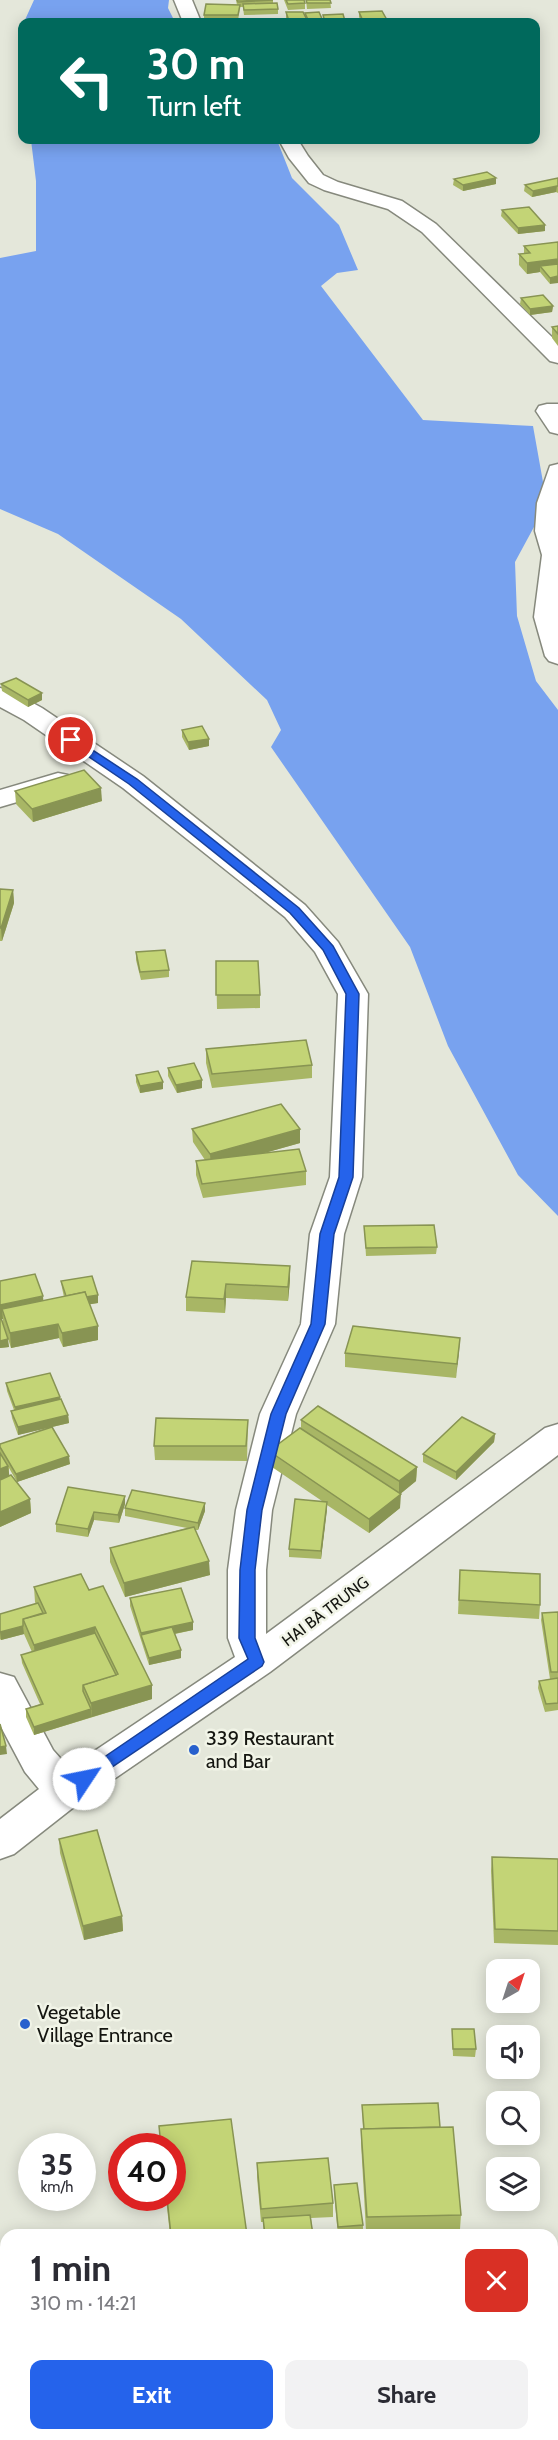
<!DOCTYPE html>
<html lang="en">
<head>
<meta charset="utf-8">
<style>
  body { margin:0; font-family:Cabin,sans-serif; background:#f2f2f3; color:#2b2b33; height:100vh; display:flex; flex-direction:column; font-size:22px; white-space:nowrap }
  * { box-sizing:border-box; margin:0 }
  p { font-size:20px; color:#7c7c81 }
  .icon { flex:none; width:33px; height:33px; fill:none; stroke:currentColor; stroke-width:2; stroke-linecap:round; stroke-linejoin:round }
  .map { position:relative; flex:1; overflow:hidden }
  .drawer { position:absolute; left:0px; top:2229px; width:558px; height:212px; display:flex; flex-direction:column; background:#fff; border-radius:18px 18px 0 0; box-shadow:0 3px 15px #0003 }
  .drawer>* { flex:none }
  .hud { position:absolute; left:18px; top:18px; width:522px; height:126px; border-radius:12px; box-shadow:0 3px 15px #0003; background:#00695c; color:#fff; overflow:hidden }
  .needle { width:39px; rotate:39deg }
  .buttons { position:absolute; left:486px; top:1959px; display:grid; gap:12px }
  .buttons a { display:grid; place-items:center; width:54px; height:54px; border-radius:12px; background:#fff; box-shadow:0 3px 15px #0003; font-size:30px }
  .speed { position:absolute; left:18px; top:2133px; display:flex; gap:12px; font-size:30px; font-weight:700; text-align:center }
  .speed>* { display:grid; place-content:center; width:78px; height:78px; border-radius:50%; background:#fff; box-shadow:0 3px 15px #0003; line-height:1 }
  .speed small { font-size:15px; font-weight:400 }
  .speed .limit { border:9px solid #d22; background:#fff; color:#111 }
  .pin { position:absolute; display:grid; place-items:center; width:51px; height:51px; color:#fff; margin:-26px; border:3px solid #fff; border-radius:50%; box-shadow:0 2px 6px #0007 }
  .me { position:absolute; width:66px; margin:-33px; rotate:56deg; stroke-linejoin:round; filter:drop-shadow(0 0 4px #0008) }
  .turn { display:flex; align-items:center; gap:21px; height:126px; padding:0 30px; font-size:27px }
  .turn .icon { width:78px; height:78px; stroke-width:2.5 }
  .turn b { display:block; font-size:42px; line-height:51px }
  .round { display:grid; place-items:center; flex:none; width:63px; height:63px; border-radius:12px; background:#f2f2f3 }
  .headline { display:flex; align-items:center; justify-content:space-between; height:102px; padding:0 30px }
  h1 { font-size:36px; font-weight:700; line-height:45px }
  .primary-button { display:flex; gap:12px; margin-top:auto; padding:12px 30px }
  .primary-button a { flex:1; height:69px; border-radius:12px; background:#2563eb; color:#fff; font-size:24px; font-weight:700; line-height:69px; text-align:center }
  .primary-button a+a { background:#f2f2f3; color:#2b2b33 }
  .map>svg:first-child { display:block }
</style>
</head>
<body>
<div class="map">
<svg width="558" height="2440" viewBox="0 0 558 2440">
  <rect width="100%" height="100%" fill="#e4e7da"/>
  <g fill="#78a2ef">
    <path d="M34 0H169L168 8 175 22H24Z"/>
    <path d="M31 140H277L292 178 339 225 358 270 337 273 321 286 423 420 533 426 543 482 541 514 515 562 517 616 536 681 558 710V1216L518 1175 448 1046 410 947 271 747 281 730 267 700 181 619 58 534 0 509V258L36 251V181Z"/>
  </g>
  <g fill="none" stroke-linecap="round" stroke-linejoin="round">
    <g stroke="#86897d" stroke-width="3">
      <g id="minor">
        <path d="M174 0H192L201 22H183Z"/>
        <path d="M279 140H298L308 156 323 175 338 182 402 201 436 224 558 343V363L550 361 422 232 388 209 324 190 309 183 289 158Z"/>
        <path d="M547 404H558V434L550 432 536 411 539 406Z"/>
        <path d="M558 464V664L549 661 545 656 534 617 542 555 535 531 537 503 550 466Z"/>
        <path d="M0 688 9 690 42 708 143 776 305 905 338 942 368 994 362 1177 344 1234 335 1324 296 1414 272 1510 266 1570V1634L545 1428 558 1424V1455L270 1672 79 1803 14 1854 0 1859V1819L39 1789 25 1772 0 1725V1673L14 1677 53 1750 69 1768 235 1657 228 1638V1570L236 1510 260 1414 301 1324 310 1234 330 1177 338 994 315 952 285 917 123 788 24 720 0 707Z"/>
        <path d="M58 773 68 775 72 781 68 787 0 807V790Z"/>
      </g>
    </g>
    <use href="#minor" fill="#fff" fill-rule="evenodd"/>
  </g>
  <g fill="#a8b665">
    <path d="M236 0H273V3L278 9V14L244 15 243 7H240L238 21 204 20V15L237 5Z"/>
    <path d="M284 0H304L305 3V9L288 10Z"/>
    <path d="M306 0H330L331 8 307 9Z"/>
    <path d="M286 12 305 16V13L323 21V22H287L286 18Z"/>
    <path d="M359 12 387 20V22H362L359 17Z"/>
    <path d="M558 178V193L556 192 532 197 524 191 525 185Z"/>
    <path d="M454 179 496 184 463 191 453 185Z"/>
    <path d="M502 210 545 225V231L518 234 501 216Z"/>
    <path d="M558 242 550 284 540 272 527 274 519 265V254H524V246Z"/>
    <path d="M521 298 553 306 552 312 530 315 520 304Z"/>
    <path d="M558 326V346L552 338V327Z"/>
    <path d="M1 684 42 693V700L28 707 2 691Z"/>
    <path d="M182 730 209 739V746L189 750 182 737Z"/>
    <path d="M15 791 102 801 33 822 16 804Z"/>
    <path d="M0 889 13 890 14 903 2 941H0Z"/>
    <path d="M136 952 169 970V977L141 980 136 960Z"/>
    <path d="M216 961 260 995V1008L217 1009Z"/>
    <path d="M206 1049 312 1065V1078L212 1088 206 1063Z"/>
    <path d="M168 1068 202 1088 177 1093 168 1076Z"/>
    <path d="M136 1075 163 1082V1089L140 1093 136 1082Z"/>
    <path d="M192 1129 300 1143 264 1153 306 1171V1185L203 1198 196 1175V1161L205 1160 193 1142Z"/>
    <path d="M364 1226 437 1247 436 1254 366 1256Z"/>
    <path d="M192 1261 290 1280 288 1301 226 1298 225 1313 186 1311V1297Z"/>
    <path d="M0 1281 44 1301 64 1297 62 1288 61 1281 98 1295V1303L89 1304 98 1340 63 1347 59 1338 11 1348 3 1323V1319H2L9 1347 0 1348Z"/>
    <path d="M460 1338 456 1378 345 1367V1353Z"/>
    <path d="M6 1383 60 1397V1399L68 1415 69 1423 52 1427 70 1464 17 1482 9 1468V1476L30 1499 31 1513 0 1527V1444L49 1427 18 1435 12 1418 11 1411 14 1410 7 1391Z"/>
    <path d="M248 1420 247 1461 155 1460 154 1446Z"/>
    <path d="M301 1420 417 1467 416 1481 400 1494V1508L369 1533 327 1505 321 1559 289 1557V1549L322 1501 269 1465V1451L301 1428Z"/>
    <path d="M495 1434 494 1442 456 1480 423 1462V1454Z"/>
    <path d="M68 1487 125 1504 119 1523 94 1520 88 1537 56 1532V1524Z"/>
    <path d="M125 1508 205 1511 198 1530H195L210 1575 125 1597 110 1562V1548L187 1528 125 1516Z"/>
    <path d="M460 1570 540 1605 539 1619 458 1614Z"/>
    <path d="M34 1587 89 1590 152 1685V1699L34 1735 26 1717V1709L40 1704 22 1663 21 1655 32 1652 24 1634 1 1640 0 1639V1614L36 1604 35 1602Z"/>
    <path d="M130 1598 193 1622V1630L175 1634 181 1658 149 1665 130 1606Z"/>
    <path d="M558 1612V1710L545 1712 538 1688 539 1681 550 1679 541 1620 542 1613Z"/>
    <path d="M59 1839 122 1916 123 1931 84 1940 60 1853Z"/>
    <path d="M492 1857 558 1859V1945L494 1943 491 1871Z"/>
    <path d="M452 2029 476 2049 475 2057 453 2056Z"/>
    <path d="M362 2105 440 2127 461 2215 460 2229 366 2231 361 2143V2129H363Z"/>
    <path d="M159 2126 247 2235H170L166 2198H172V2146H161Z"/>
    <path d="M257 2163 333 2203V2217L311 2218 313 2235H264L263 2222H261L257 2177Z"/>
    <path d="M334 2185 363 2225V2233L338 2235 334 2193Z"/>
    <rect x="0" y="2265" width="6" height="43"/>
    <path d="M552 2328H558V2385L552 2340Z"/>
    <path d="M552 2365 556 2412 554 2425H552Z"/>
  </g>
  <g fill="#889453">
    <path d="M496 178V184L463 191V185Z"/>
    <path d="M557 186 556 192 532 197 533 191Z"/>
    <path d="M545 225V231L518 234V228Z"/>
    <path d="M558 259V270L540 266V272L527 274V263Z"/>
    <path d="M558 276V283L550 284V278Z"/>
    <path d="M553 306 552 312 530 315V309Z"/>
    <path d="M42 693V700L28 707V700Z"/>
    <path d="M209 739V746L189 750 188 742Z"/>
    <path d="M101 788 102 801 33 822 32 809Z"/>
    <path d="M13 890 14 903 2 941 1 928Z"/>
    <path d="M202 1080V1088L177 1093 176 1085Z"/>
    <path d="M163 1082V1089L140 1093V1086Z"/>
    <path d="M300 1129V1143L211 1168 210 1154Z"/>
    <path d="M290 1266V1280L288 1301V1287Z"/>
    <path d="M226 1284V1298L225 1313 224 1299Z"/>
    <path d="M98 1295V1303L67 1308V1300Z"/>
    <path d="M43 1296 44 1310 2 1309 3 1319H0V1305Z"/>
    <path d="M58 1324 59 1338 11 1348 10 1333Z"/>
    <path d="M98 1326V1340L63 1347 62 1333Z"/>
    <path d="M460 1338 459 1352 456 1378 457 1364Z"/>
    <path d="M8 1339 9 1347 0 1348V1341Z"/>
    <path d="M60 1397V1405L16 1414 15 1407Z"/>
    <path d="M68 1415 69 1423 18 1435V1427Z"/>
    <path d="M495 1434 494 1442 456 1480V1472Z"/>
    <path d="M69 1456 70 1464 17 1482 16 1474Z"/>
    <path d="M8 1466 10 1480 0 1484V1469Z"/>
    <path d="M417 1467 416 1481 399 1495V1481Z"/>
    <path d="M401 1494 400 1508 369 1533V1519Z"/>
    <path d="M125 1496V1504L119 1523 118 1515Z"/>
    <path d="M30 1499 31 1513 0 1527V1512Z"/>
    <path d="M327 1502V1510L321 1559V1551Z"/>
    <path d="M205 1503V1511L198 1530V1523Z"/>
    <path d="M94 1512V1520L88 1537V1529Z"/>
    <path d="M209 1561 210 1575 125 1597 124 1583Z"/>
    <path d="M193 1622V1630L143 1640 141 1635 142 1640 141 1633Z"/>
    <path d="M23 1626 24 1634 1 1640 0 1632Z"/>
    <path d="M95 1627 96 1641 35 1659 34 1645Z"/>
    <path d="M181 1650V1658L149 1665V1658Z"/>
    <path d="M152 1685V1699L92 1717 91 1703Z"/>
    <path d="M91 1709 92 1717 34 1735V1727Z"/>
    <path d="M6 1746 7 1754 0 1755V1747Z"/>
    <path d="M122 1916 123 1931 84 1940 83 1926Z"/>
  </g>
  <g fill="#c3d476" stroke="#889453" stroke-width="1.5">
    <path d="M237 0H273L238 2Z"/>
    <path d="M286 0H304L305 3 288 4Z"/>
    <path d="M306 0H330L331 3H307Z"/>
    <path d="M277 3 278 9 244 10 243 4Z"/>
    <path d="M206 4 240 5 238 15H204Z"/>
    <path d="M382 11 387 20 363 21 359 12Z"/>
    <path d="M286 12H303L307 20 289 21Z"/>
    <path d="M319 12 323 21 309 22 305 13Z"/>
    <path d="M343 14 345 21 325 22 323 15Z"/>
    <path d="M487 172 496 178 463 185 454 179Z"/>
    <path d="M558 178V186H557L533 191 525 185Z"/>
    <path d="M529 207 545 225 518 228 502 210Z"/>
    <path d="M558 242V259L527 263 519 254 530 253 524 246Z"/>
    <path d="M558 264V276L550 278 540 266Z"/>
    <path d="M543 295 553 306 530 309 521 298Z"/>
    <path d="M558 326V334L552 327Z"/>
    <path d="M16 678 42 693 28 700 1 684Z"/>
    <path d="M202 726 209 739 188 742 182 730Z"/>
    <path d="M84 770 101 788 32 809 15 791Z"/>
    <path d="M0 889 13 890 1 928H0Z"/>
    <path d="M165 950 169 970 140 972 136 952Z"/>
    <path d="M216 961H258L260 995H216Z"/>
    <path d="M306 1040 312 1065 212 1074 206 1049Z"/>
    <path d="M194 1063 202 1080 176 1085 168 1068Z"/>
    <path d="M158 1071 163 1082 140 1086 136 1075Z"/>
    <path d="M281 1104 300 1129 210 1154 192 1129Z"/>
    <path d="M299 1149 306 1171 202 1184 196 1161Z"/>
    <path d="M434 1225 437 1247 366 1248 364 1226Z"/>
    <path d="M192 1261 290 1266 288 1287 226 1284 224 1299 186 1297Z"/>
    <path d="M35 1274 43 1296 0 1305V1281Z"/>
    <path d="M92 1276 98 1295 86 1297 85 1292 66 1296 61 1281Z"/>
    <path d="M85 1292 98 1326 62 1333 58 1324 10 1333 2 1309Z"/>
    <path d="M0 1318H1L8 1339 0 1341Z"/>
    <path d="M353 1326 460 1338 457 1364 345 1353Z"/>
    <path d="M50 1373 60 1397 15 1407 6 1383Z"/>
    <path d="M61 1399 68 1415 18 1427 11 1411Z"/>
    <path d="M318 1406 417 1467 399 1481 301 1420Z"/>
    <path d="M462 1417 495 1434 456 1472 423 1454Z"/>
    <path d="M156 1418 248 1420 246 1446H154Z"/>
    <path d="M52 1427 69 1456 16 1474 0 1447V1444Z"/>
    <path d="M300 1428 401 1494 369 1519 269 1451Z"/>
    <path d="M0 1453 8 1466 0 1469Z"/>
    <path d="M11 1475 30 1499 0 1512V1480Z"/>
    <path d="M68 1487 125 1496 118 1515 94 1512 88 1529 56 1524Z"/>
    <path d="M132 1490 205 1503 198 1523 125 1508Z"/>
    <path d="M295 1499 327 1502 321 1551 289 1549Z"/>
    <path d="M194 1527 209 1561 124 1583 110 1548Z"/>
    <path d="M460 1570 540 1574V1605L459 1600Z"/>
    <path d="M81 1574 89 1590 103 1586 152 1685 91 1703 83 1685 118 1674 95 1627 34 1645 23 1619 46 1613 34 1587Z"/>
    <path d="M181 1588 193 1622 141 1633 130 1598Z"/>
    <path d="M38 1603 43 1613 23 1619V1626L0 1632V1614Z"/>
    <path d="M558 1612V1672H551L542 1613Z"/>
    <path d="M172 1627 181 1650 149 1658 141 1635Z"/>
    <path d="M95 1633 116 1675 83 1685V1691L91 1709 34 1727 26 1709 43 1704 21 1655Z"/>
    <path d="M558 1678V1703L546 1704 539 1681Z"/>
    <path d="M0 1724 6 1746 0 1747Z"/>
    <path d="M97 1830 122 1916 83 1926 59 1839Z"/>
    <path d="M492 1857 558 1859V1931L495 1929Z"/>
    <path d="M452 2029H474L476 2049H453Z"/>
    <path d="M438 2103 440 2127 364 2129 362 2105Z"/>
    <path d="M231 2119 247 2235H171L167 2198H172V2146H161L159 2126Z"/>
    <path d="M453 2127 461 2215 367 2217 361 2129Z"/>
    <path d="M328 2158 333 2203 261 2209 257 2163Z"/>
    <path d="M357 2183 363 2225 338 2227 334 2185Z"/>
    <path d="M310 2215 313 2235H265L263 2218Z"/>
    <rect x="0" y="2265" width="6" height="36"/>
    <path d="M552 2328H558V2371Z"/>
    <path d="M552 2365 556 2412H552Z"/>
  </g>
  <path fill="#2563eb" stroke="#184099" stroke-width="1.5" d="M71 736 137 779 299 908 333 946 359 994 353 1177 334 1234 325 1324 286 1414 262 1510 255 1570V1638L264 1662 262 1666 84 1786 78 1784 76 1779 78 1775 248 1659 239 1638 240 1570 247 1510 271 1414 311 1324 320 1234 339 1177 346 994 323 950 290 913 129 784 67 742V737Z"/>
  <g fill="#2760cd" stroke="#f1f4e7" stroke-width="2">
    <circle cx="194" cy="1750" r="6"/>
    <circle cx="25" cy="2024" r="6"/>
  </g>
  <g text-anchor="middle" stroke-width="5" stroke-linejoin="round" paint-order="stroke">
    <g font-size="16" fill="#141510" stroke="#f1f4e7">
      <text transform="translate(325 1611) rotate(-37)" y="6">HAI BÀ TRƯNG</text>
    </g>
    <g font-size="20" fill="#141510" stroke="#f1f4e7" text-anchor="start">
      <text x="206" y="1745">339 Restaurant<tspan x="206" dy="23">and Bar</tspan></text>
      <text x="37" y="2019">Vegetable<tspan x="37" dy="23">Village Entrance</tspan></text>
    </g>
  </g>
</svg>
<div class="buttons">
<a><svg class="needle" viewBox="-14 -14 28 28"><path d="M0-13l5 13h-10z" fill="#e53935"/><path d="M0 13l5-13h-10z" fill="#7c7c81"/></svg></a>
<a><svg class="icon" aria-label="sound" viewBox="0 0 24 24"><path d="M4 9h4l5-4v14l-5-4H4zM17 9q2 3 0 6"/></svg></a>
<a><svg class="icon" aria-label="search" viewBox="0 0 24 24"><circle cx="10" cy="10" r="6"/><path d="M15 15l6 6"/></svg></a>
<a><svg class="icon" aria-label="layers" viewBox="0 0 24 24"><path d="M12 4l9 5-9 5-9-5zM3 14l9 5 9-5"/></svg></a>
</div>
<div class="speed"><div>35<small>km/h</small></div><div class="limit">40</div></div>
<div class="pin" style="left:71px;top:740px;background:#d93025"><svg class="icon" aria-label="arrive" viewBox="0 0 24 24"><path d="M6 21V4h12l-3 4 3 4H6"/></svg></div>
<svg class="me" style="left:84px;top:1779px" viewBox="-20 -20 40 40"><circle r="19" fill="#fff"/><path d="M0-13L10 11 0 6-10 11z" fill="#2563eb"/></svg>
<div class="hud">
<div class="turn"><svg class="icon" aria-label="left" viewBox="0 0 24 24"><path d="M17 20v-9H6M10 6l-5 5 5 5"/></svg><div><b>30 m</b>Turn left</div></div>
</div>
<section class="drawer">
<div class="headline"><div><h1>1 min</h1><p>310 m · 14:21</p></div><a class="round" style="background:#d93025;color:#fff"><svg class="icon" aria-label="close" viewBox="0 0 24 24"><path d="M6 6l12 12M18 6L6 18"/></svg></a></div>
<div class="primary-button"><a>Exit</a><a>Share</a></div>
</section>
</div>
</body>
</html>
